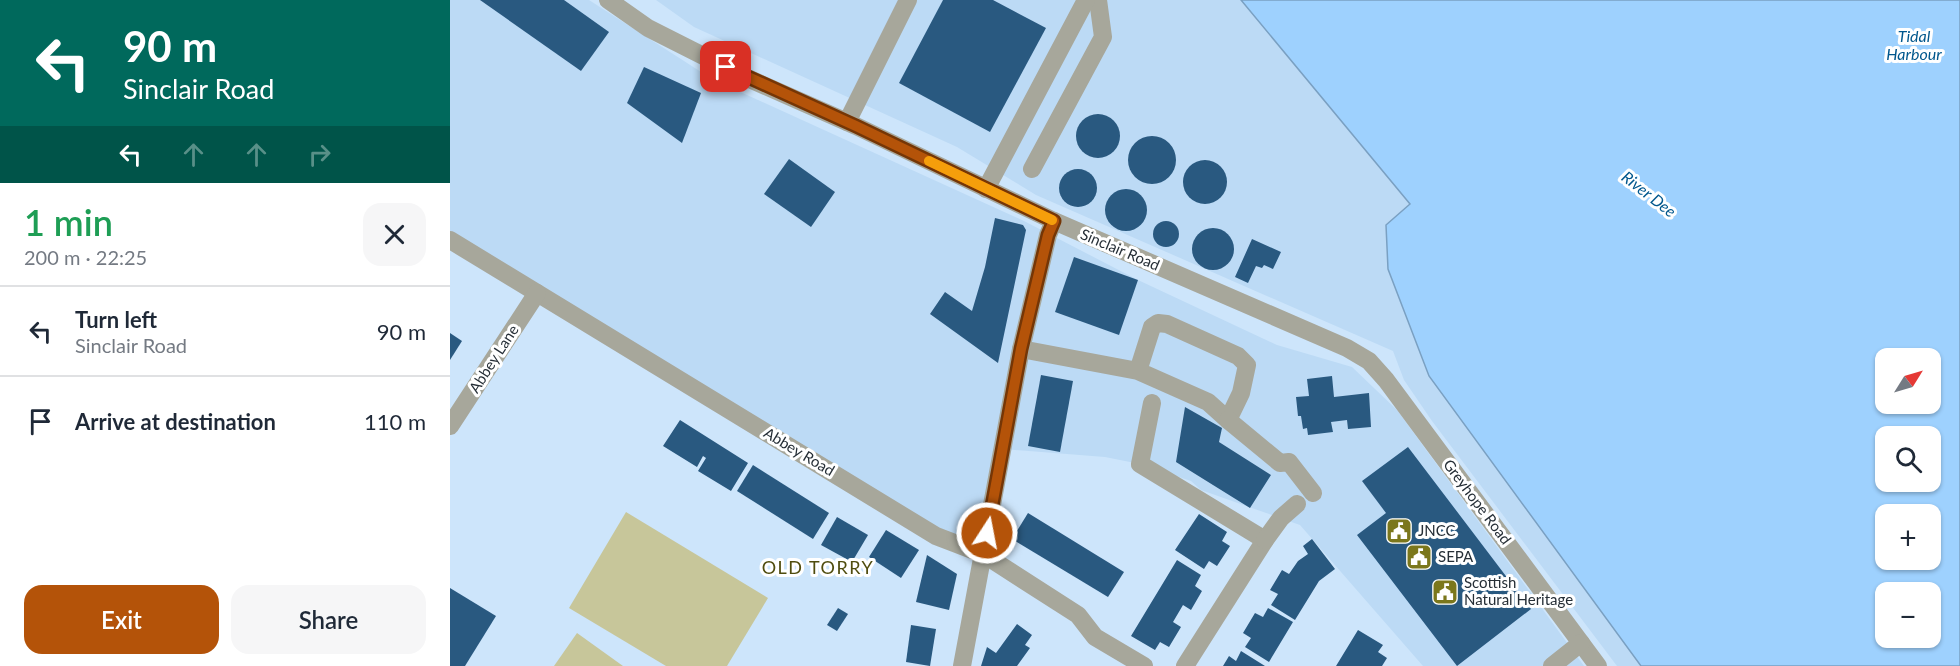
<!DOCTYPE html>
<html lang="en">
<head>
<meta charset="utf-8">
<style>
  body { margin:0; font-family:Lato,sans-serif; background:#f6f6f7; color:#1f2937; height:100vh; display:flex; flex-direction:column; font-size:22px; white-space:nowrap }
  * { box-sizing:border-box; margin:0 }
  p { font-size:20px; color:#747a83 }
  .icon { flex:none; width:33px; height:33px; fill:none; stroke:currentColor; stroke-width:2; stroke-linecap:round; stroke-linejoin:round }
  .map { position:relative; flex:1; overflow:hidden }
  .panel { display:flex; flex-direction:column; background:#fff; width:450px }
  .panel>* { flex:none }
  .guide { background:#00695c; color:#fff; overflow:hidden }
  .needle { width:39px; rotate:53deg }
  .fabs { position:absolute; left:1425px; top:348px; display:grid; gap:12px }
  .fabs a { display:grid; place-items:center; width:66px; height:66px; border-radius:12px; background:#fff; box-shadow:0 2px 4px #0004; font-size:30px }
  .pin { position:absolute; display:grid; place-items:center; width:51px; height:51px; color:#fff; margin:-26px; border-radius:12px; box-shadow:0 3px 9px #0006 }
  .me { position:absolute; width:66px; margin:-33px; rotate:11deg; stroke-linejoin:round; filter:drop-shadow(0 0 4px #0008) }
  .turn { display:flex; align-items:center; gap:21px; height:126px; padding:0 24px; font-size:27px }
  .turn .icon { width:78px; height:78px; stroke-width:2.5 }
  .turn b { display:block; font-size:42px; line-height:51px }
  .lanes { display:flex; align-items:center; height:57px; padding:0 24px; background:#0003; justify-content:center; gap:30px; direction:ltr }
  .lanes .off { opacity:.35 }
  .round { display:grid; place-items:center; flex:none; width:63px; height:63px; border-radius:18px; background:#f6f6f7 }
  .overview { display:flex; align-items:center; justify-content:space-between; height:102px; padding:0 24px }
  h1 { font-size:36px; font-weight:600; line-height:45px; color:#1e9e55 }
  .cta { display:flex; gap:12px; margin-top:auto; padding:12px 24px }
  .cta a { flex:1; height:69px; border-radius:18px; background:#b45309; color:#fff; font-size:24px; font-weight:600; line-height:69px; text-align:center }
  .cta a+a { background:#f6f6f7; color:#1f2937 }
  ul { padding:0; list-style:none }
  li { display:flex; align-items:center; gap:18px; height:90px; padding:0 24px; border-top:2px solid #e0e1e3 }
  li div { flex:1 }
  li b { display:block; font-size:22px }
  li em { font-style:normal }
  main { display:flex; flex:1; min-height:0 }
  .map>svg:first-child { display:block }
</style>
</head>
<body>
<main>
<section class="panel">
<div class="guide">
<div class="turn"><svg class="icon" aria-label="left" viewBox="0 0 24 24"><path d="M17 20v-9H6M10 6l-5 5 5 5"/></svg><div><b>90 m</b>Sinclair Road</div></div>
<div class="lanes"><svg class="icon" aria-label="left" viewBox="0 0 24 24"><path d="M17 20v-9H6M10 6l-5 5 5 5"/></svg><svg class="icon off" aria-label="ahead" viewBox="0 0 24 24"><path d="M12 20V5M6 11l6-6 6 6"/></svg><svg class="icon off" aria-label="ahead" viewBox="0 0 24 24"><path d="M12 20V5M6 11l6-6 6 6"/></svg><svg class="icon off" aria-label="right" viewBox="0 0 24 24"><path d="M7 20v-9h11M14 6l5 5-5 5"/></svg></div>
</div>
<div class="overview"><div><h1>1 min</h1><p>200 m · 22:25</p></div><a class="round"><svg class="icon" aria-label="close" viewBox="0 0 24 24"><path d="M6 6l12 12M18 6L6 18"/></svg></a></div>
<ul>
<li><svg class="icon" aria-label="left" viewBox="0 0 24 24"><path d="M17 20v-9H6M10 6l-5 5 5 5"/></svg><div><b>Turn left</b><p>Sinclair Road</p></div><em>90 m</em></li>
<li><svg class="icon" aria-label="arrive" viewBox="0 0 24 24"><path d="M6 21V4h12l-3 4 3 4H6"/></svg><div><b>Arrive at destination</b></div><em>110 m</em></li>
</ul>
<div class="cta"><a>Exit</a><a>Share</a></div>
</section>
<div class="map">
<svg width="1510" height="666" viewBox="0 0 1510 666">
  <rect width="100%" height="100%" fill="#cde5fb"/>
  <g fill="#bcdaf5" fill-rule="evenodd">
    <path d="M0 0H139L262 79 574 221 688 280 827 345 902 367 947 410 1134 666H973L850 525 751 490 741 481 690 464 655 457 553 449 533 554 0 240Z"/>
    <path d="M206 0H1510V666H1167L982 421 954 380 943 351 586 195 507 147 244 27ZM1436 358H1480V404H1436ZM1436 436H1480V482H1436ZM1436 514H1480V560H1436ZM1436 592H1480V638H1436Z"/>
  </g>
  <g fill="#c7c69a">
    <path d="M176 512 318 598 277 666H216L119 608Z"/>
    <path d="M127 633 173 666H104Z"/>
  </g>
  <path fill="#9ed1fe" stroke="#7aa0c2" stroke-width="1.5" fill-rule="evenodd" d="M791 0H1510V666H1191L979 376 938 269 936 225 960 204ZM1436 358H1480V404H1436ZM1436 436H1480V482H1436ZM1436 514H1480V560H1436ZM1436 592H1480V638H1436Z"/>
  <g fill="#295980">
    <path d="M30 0H114L159 32 131 71Z"/>
    <path d="M493 0H543L596 28 540 132 449 83Z"/>
    <path d="M194 67 251 93 232 143 177 103Z"/>
    <circle cx="648" cy="136" r="22"/>
    <circle cx="702" cy="160" r="24"/>
    <path d="M339 159 385 192 361 227 314 194Z"/>
    <circle cx="755" cy="182" r="22"/>
    <circle cx="628" cy="188" r="19"/>
    <circle cx="676" cy="210" r="21"/>
    <path d="M545 218 573 225 576 230 548 363 480 314 495 292 522 311 535 267Z"/>
    <circle cx="716" cy="234" r="13"/>
    <circle cx="763" cy="249" r="21"/>
    <path d="M802 239 831 252 823 269 814 265 812 268 806 266 798 283 785 277Z"/>
    <path d="M624 257 688 280 669 335 605 312Z"/>
    <path d="M0 333 12 341 0 360Z"/>
    <path d="M591 375 623 381 610 452 578 446Z"/>
    <path d="M882 376 884 397 919 393 921 427 898 429 897 420 881 422 883 432 858 435 857 428 853 429 851 416H848L846 397 859 396 857 379Z"/>
    <path d="M735 407 772 428 769 442 821 475 800 508 726 462Z"/>
    <path d="M230 420 298 463 281 491 248 471 256 458 253 456 247 467 213 446Z"/>
    <path d="M958 447 1081 609 1007 666 907 535 936 513 912 481Z"/>
    <path d="M303 465 379 513 363 539 287 491Z"/>
    <path d="M578 513 674 572 658 597 562 539Z"/>
    <path d="M749 514 777 532 772 541 780 546 767 566 759 561 754 569 725 550Z"/>
    <path d="M387 517 418 535 402 562 371 545Z"/>
    <path d="M436 530 469 550 451 578 419 557Z"/>
    <path d="M862 539 885 569 869 581 845 620 821 605 828 594 820 590 832 570 839 574 848 561 858 554 853 546Z"/>
    <path d="M477 555 507 574 499 610 466 602Z"/>
    <path d="M727 560 751 575 745 586 752 591 741 610 733 605 723 622 731 627 719 647 710 642 705 650 681 636Z"/>
    <path d="M0 588 46 616 15 666H0Z"/>
    <path d="M388 608 398 614 387 631 377 625Z"/>
    <path d="M818 608 843 622 819 662 795 647 801 638 793 633 805 613 813 617Z"/>
    <path d="M567 624 582 635 575 645 580 648 567 666H531L537 647 546 653Z"/>
    <path d="M461 625 486 629 480 666 456 662Z"/>
    <path d="M908 630 933 645 928 652 937 658 932 666H886Z"/>
    <path d="M791 651 815 666H773L779 656 786 661Z"/>
  </g>
  <g fill="none" stroke-linecap="round" stroke-linejoin="round">
    <g stroke="#a7a79b" stroke-width="18">
      <path d="M158 0 198 28 295 77 406 126 604 221 897 348 919 361 936 380 1148 666"/>
      <path d="M397 122 458 0"/>
      <path d="M582 169 653 37 648 0"/>
      <path d="M536 189 636 0"/>
      <path d="M0 240 486 536 533 554 628 615 645 637 694 666"/>
      <path d="M571 349 688 371 758 402 778 420 791 393 797 365 788 356 717 324 708 323 702 327 688 371"/>
      <path d="M702 403 690 464 815 540 735 666"/>
      <path d="M778 420 830 463 839 462 863 493"/>
      <path d="M0 426 87 293"/>
      <path d="M815 540 831 518 847 504"/>
      <path d="M512 666 571 349 598 235 604 221"/>
      <path d="M1102 666 1131 643"/>
    </g>
  </g>
  <g fill="none" stroke-linecap="round" stroke-linejoin="round">
    <g stroke="#753606" stroke-width="15">
      <path id="route" d="M276 67 406 126 604 221 598 235 571 349 537 533"/>
    </g>
    <use href="#route" stroke="#b45309" stroke-width="10"/>
    <path stroke="#f59e0b" stroke-width="10" d="M479 161 602 220"/>
  </g>
  <defs>
    <g id="civic-square" transform="scale(1.35)"><rect x="-9" y="-9" width="18" height="18" rx="4" fill="#7b771c" stroke="#fff"/><path d="M-.6-6.5H3V-4.5H.6V-3L4-1V1h2V6H-6V1h2V-1L-.6-3ZM-1.2 2.5V6h2.4V2.5Z" fill="#fff"/></g>
  </defs>
  <g fill-rule="evenodd">
    <use href="#civic-square" x="949" y="531"/>
    <use href="#civic-square" x="969" y="557"/>
    <use href="#civic-square" x="995" y="592"/>
  </g>
  <g text-anchor="middle" stroke-width="6" stroke-linejoin="round" paint-order="stroke">
    <g font-size="15" fill="#252e36" stroke="#fff">
      <text transform="translate(670 250) rotate(23)" y="5">Sinclair Road</text>
      <text transform="translate(44 359) rotate(-57)" y="5">Abbey Lane</text>
      <text transform="translate(349 452) rotate(31)" y="5">Abbey Road</text>
      <text transform="translate(1027 502) rotate(53)" y="5">Greyhope Road</text>
    </g>
    <g font-size="15" fill="#252e36" stroke="#fff" text-anchor="start">
      <text x="968" y="536">JNCC</text>
      <text x="988" y="562">SEPA</text>
      <text x="1014" y="588">Scottish<tspan x="1014" dy="17">Natural Heritage</tspan></text>
    </g>
    <g font-size="16" font-style="italic" fill="#01578d" stroke="#fff">
      <text x="1464" y="42">Tidal<tspan x="1464" dy="18">Harbour</tspan></text>
      <text transform="translate(1199 194) rotate(38)" y="6">River Dee</text>
    </g>
    <g font-size="18" letter-spacing="1.5" fill="#4f4c0e" stroke="#fff">
      <text x="368" y="574">OLD TORRY</text>
    </g>
  </g>
</svg>
<div class="fabs">
<a><svg class="needle" viewBox="-14 -14 28 28"><path d="M0-13l5 13h-10z" fill="#e53935"/><path d="M0 13l5-13h-10z" fill="#747a83"/></svg></a>
<a><svg class="icon" aria-label="search" viewBox="0 0 24 24"><circle cx="10" cy="10" r="6"/><path d="M15 15l6 6"/></svg></a>
<a>+</a>
<a>−</a>
</div>
<div class="pin" style="left:276px;top:67px;background:#d93025"><svg class="icon" aria-label="arrive" viewBox="0 0 24 24"><path d="M6 21V4h12l-3 4 3 4H6"/></svg></div>
<svg class="me" style="left:537px;top:533px" viewBox="-20 -20 40 40"><circle r="17" fill="#b45309" stroke="#fff" stroke-width="3"/><path d="M0-11L8 9 0 5-8 9z" fill="#fff"/></svg>
</div>
</main>
</body>
</html>
